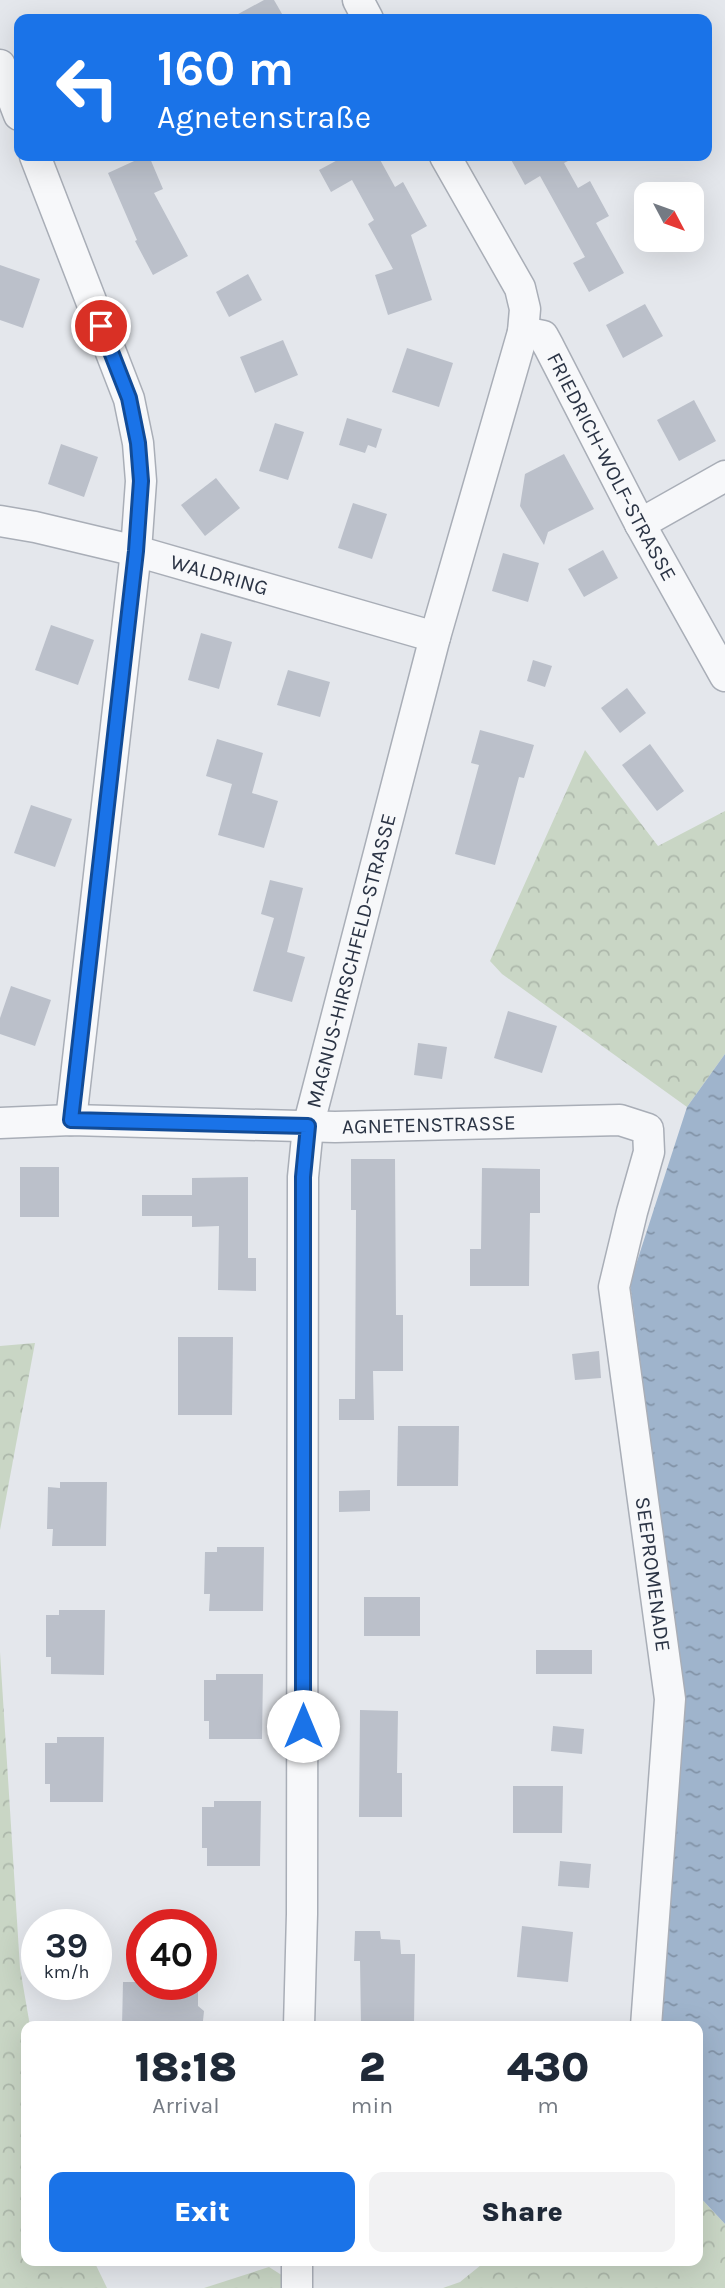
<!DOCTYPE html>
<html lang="en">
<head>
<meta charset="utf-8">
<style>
  body { margin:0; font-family:Karla,sans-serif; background:#f2f2f3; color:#1f2937; height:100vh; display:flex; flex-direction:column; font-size:26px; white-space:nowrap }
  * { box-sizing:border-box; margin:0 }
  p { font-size:23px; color:#747a83 }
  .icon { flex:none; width:38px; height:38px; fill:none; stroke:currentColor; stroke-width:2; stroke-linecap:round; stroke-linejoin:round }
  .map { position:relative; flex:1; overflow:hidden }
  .side { position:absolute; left:21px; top:2021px; width:682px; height:245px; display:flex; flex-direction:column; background:#fff; border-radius:14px; box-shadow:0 7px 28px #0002 }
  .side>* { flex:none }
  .guide { position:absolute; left:14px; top:14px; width:698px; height:147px; border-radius:14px; box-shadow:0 7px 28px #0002; background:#1a73e8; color:#fff; overflow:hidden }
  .needle { width:46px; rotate:131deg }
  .buttons { position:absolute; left:634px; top:182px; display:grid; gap:14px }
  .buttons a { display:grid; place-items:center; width:70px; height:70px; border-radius:14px; background:#fff; box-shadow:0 7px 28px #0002; font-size:35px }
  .speed { position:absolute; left:21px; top:1909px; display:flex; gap:14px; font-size:35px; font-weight:700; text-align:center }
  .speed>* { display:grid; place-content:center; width:91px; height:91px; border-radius:50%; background:#fff; box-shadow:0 7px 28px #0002; line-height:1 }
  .speed small { font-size:18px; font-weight:400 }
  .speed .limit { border:10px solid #d22; background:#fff; color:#111 }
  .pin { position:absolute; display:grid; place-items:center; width:60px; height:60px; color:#fff; margin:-30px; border:4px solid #fff; border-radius:50%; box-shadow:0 2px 7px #0007 }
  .me { position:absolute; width:77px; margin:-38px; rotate:0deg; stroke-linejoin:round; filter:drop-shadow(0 0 5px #0008) }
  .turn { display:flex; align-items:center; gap:24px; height:147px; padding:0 28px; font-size:32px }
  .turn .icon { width:91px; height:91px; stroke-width:2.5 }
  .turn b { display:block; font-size:49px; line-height:60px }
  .eta { display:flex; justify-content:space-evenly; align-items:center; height:119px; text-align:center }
  .eta b { font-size:42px; font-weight:800; line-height:49px }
  .cta { display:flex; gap:14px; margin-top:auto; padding:14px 28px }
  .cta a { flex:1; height:80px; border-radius:14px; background:#1a73e8; color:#fff; font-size:28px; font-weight:800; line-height:80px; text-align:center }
  .cta a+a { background:#f2f2f3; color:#1f2937 }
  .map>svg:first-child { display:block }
</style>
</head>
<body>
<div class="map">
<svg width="725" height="2288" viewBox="0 0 725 2288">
  <defs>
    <pattern id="forest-crowns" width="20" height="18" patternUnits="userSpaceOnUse" patternTransform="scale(1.75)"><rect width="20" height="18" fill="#c9d6c5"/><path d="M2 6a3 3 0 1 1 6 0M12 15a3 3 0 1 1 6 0" fill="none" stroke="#adb8ab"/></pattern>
    <pattern id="water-ripples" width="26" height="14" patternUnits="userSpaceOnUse" patternTransform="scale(1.75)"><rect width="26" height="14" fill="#9fb4cc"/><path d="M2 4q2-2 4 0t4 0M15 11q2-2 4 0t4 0" fill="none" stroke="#8293a7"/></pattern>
  </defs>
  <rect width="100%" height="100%" fill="#e4e7ec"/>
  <g fill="url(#forest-crowns)">
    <path d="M585 750 658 846 725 811V1054L687 1107 502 974 490 961Z"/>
    <path d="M35 1343 0 1530V1346Z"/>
    <path d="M0 1652 20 1968 30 2026H26V2261H94L107 2288H0Z"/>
    <path d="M698 2195 725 2224V2288H443L460 2282 486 2261H698Z"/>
    <path d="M269 2267 302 2288H204Z"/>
  </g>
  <path fill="url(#water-ripples)" d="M725 1054V2224L698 2195V2026H660L685 1708 630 1283 687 1107Z"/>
  <g fill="#bbc0ca">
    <path d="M264 0H274L285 19H229Z"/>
    <path d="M145 156H149L163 189 154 193 188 256 153 275 135 241 137 240 108 173Z"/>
    <path d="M345 156H378L395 187 403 182 427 226 411 235 432 300 388 315 375 275 393 269 368 224 374 220 352 180 331 192 319 170Z"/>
    <path d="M509 156H578L564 163 578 188 590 181 609 216 596 223 624 273 589 292 573 263 585 257 540 176 525 185Z"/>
    <path d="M0 265 40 279 23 328 0 320Z"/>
    <path d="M248 274 262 300 229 317 216 292Z"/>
    <path d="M645 304 663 336 623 358 606 325Z"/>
    <path d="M283 340 298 375 255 393 240 357Z"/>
    <path d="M407 348 453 363 439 407 392 392Z"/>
    <path d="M694 400 716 441 679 461 657 420Z"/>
    <path d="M347 418 382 429 376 448 368 445 365 453 339 445Z"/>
    <path d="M275 423 304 432 288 480 259 471Z"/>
    <path d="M61 444 98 457 84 497 48 484Z"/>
    <path d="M564 454 594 509 548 532 544 545 520 506 525 474Z"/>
    <path d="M216 478 240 508 205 536 181 505Z"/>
    <path d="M353 503 387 514 372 559 338 548Z"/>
    <path d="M603 550 618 578 584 597 568 569Z"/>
    <path d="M503 553 539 563 528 602 492 591Z"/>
    <path d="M51 625 94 640 78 685 35 670Z"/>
    <path d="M201 633 232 642 219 689 188 680Z"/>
    <path d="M533 660 552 666 545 687 527 681Z"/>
    <path d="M288 670 330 682 320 717 277 705Z"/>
    <path d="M627 688 646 713 620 733 601 708Z"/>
    <path d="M480 730 534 745 524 778 519 777 495 865 455 854 479 765 471 763Z"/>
    <path d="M217 739 263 753 252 793 278 801 264 848 218 835 232 784 206 776Z"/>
    <path d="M650 744 684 791 657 811 622 765Z"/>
    <path d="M31 805 72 819 55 867 14 853Z"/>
    <path d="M270 880 303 888 287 952 305 957 292 1002 253 991 274 918 261 914Z"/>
    <path d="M11 986 51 1000 35 1046 0 1034V1018Z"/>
    <path d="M508 1011 557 1026 542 1073 494 1058Z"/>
    <path d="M418 1043 447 1047 442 1079 414 1075Z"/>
    <path d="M351 1159H395L396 1315H403V1371H373L374 1420H339V1399H355L356 1210H351Z"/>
    <rect x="20" y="1167" width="39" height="50"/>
    <path d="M482 1168 540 1169V1213H530L529 1286H470V1249H481Z"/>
    <path d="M248 1177V1258H256V1291L218 1290 219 1226 192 1227V1216H142V1195H192V1178Z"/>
    <path d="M178 1337H233L232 1415H178Z"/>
    <path d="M599 1351 601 1378 575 1380 572 1354Z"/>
    <path d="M398 1426H459L458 1486H397Z"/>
    <path d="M60 1482H107L106 1546H52L53 1529H47L48 1487 60 1488Z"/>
    <path d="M370 1490V1511L339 1512V1491Z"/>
    <path d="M217 1547H264L263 1611H209L210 1594H204L205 1552H217Z"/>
    <rect x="364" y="1597" width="56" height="39"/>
    <path d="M59 1610H105L104 1675 51 1674V1657H46V1615H59Z"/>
    <rect x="536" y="1650" width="56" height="24"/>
    <path d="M216 1674H263L262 1739H209V1721H204V1680H216Z"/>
    <path d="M360 1710 398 1711 397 1773H402V1817H359Z"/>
    <path d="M553 1726 584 1729 582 1754 551 1751Z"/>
    <path d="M57 1737H104L103 1802H50V1784H45V1743H57Z"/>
    <path d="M513 1786H563L562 1833H513Z"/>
    <path d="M214 1801H261L260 1866H207V1848H202V1807H214Z"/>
    <path d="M560 1861 591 1864 589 1888 558 1886Z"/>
    <path d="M522 1926 573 1932 568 1982 517 1977Z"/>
    <path d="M355 1931H380L381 1939 400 1940 401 1954H415L414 2026H361L360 1961H354Z"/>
    <path d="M123 1982H142V1984H198V2006L204 2011 203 2021 198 2026H122Z"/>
  </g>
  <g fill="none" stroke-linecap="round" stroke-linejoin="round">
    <g stroke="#a9aeb7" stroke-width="33">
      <g id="minor">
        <path d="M358 0 368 19"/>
        <path d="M0 65 19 115"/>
        <path d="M35 156 129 399 138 443 141 481 136 551 71 1120"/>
        <path id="s1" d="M523 332 543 336 549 347 640 524 725 676"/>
        <path id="s2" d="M0 521 35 527 136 551 435 637"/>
        <path d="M640 524 725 476"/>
        <path id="s3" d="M0 1123 71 1120 335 1127 620 1120 648 1129 649 1152 632 1212 614 1287 670 1699 646 2026"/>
        <path id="s4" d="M299 2026 302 1914 303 1177 308 1127 435 637 523 332 525 309 520 288 445 156"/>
        <path d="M297 2261V2288"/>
      </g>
    </g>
    <use href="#minor" stroke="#f7f8fa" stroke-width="30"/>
  </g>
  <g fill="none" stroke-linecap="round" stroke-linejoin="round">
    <g stroke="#114b97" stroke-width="18">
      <path id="route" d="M101 326 129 398 138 443 141 481 136 551 71 1120 308 1126 303 1177V1726"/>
    </g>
    <use href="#route" stroke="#1a73e8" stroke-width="12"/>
  </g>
  <g text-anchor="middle" stroke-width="5" stroke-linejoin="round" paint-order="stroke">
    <g font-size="21" fill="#2b3445" stroke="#f4f6f9">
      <text dy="7" stroke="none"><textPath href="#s1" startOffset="168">FRIEDRICH-WOLF-STRASSE</textPath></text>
      <text dy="7" stroke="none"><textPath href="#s2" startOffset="226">WALDRING</textPath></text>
      <text dy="7" stroke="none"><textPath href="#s4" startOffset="1071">MAGNUS-HIRSCHFELD-STRASSE</textPath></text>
      <text dy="7" stroke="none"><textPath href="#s3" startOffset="429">AGNETENSTRASSE</textPath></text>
      <text dy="7" stroke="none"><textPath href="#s3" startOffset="1102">SEEPROMENADE</textPath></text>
    </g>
  </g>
</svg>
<div class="buttons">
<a><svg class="needle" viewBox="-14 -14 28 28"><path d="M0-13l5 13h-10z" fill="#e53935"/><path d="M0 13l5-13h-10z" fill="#747a83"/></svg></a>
</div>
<div class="speed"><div>39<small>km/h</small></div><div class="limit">40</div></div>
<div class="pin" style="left:101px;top:326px;background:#d93025"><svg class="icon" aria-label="arrive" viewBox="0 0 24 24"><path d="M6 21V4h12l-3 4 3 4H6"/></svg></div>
<svg class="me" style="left:303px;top:1726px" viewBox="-20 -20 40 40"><circle r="19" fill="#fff"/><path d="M0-13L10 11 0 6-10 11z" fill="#1a73e8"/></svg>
<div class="guide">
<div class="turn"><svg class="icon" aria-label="left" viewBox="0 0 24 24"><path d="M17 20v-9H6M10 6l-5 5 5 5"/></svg><div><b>160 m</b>Agnetenstraße</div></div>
</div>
<section class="side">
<div class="eta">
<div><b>18:18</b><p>Arrival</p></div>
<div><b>2</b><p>min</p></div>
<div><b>430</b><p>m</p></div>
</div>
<div class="cta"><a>Exit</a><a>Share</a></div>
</section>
</div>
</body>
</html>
